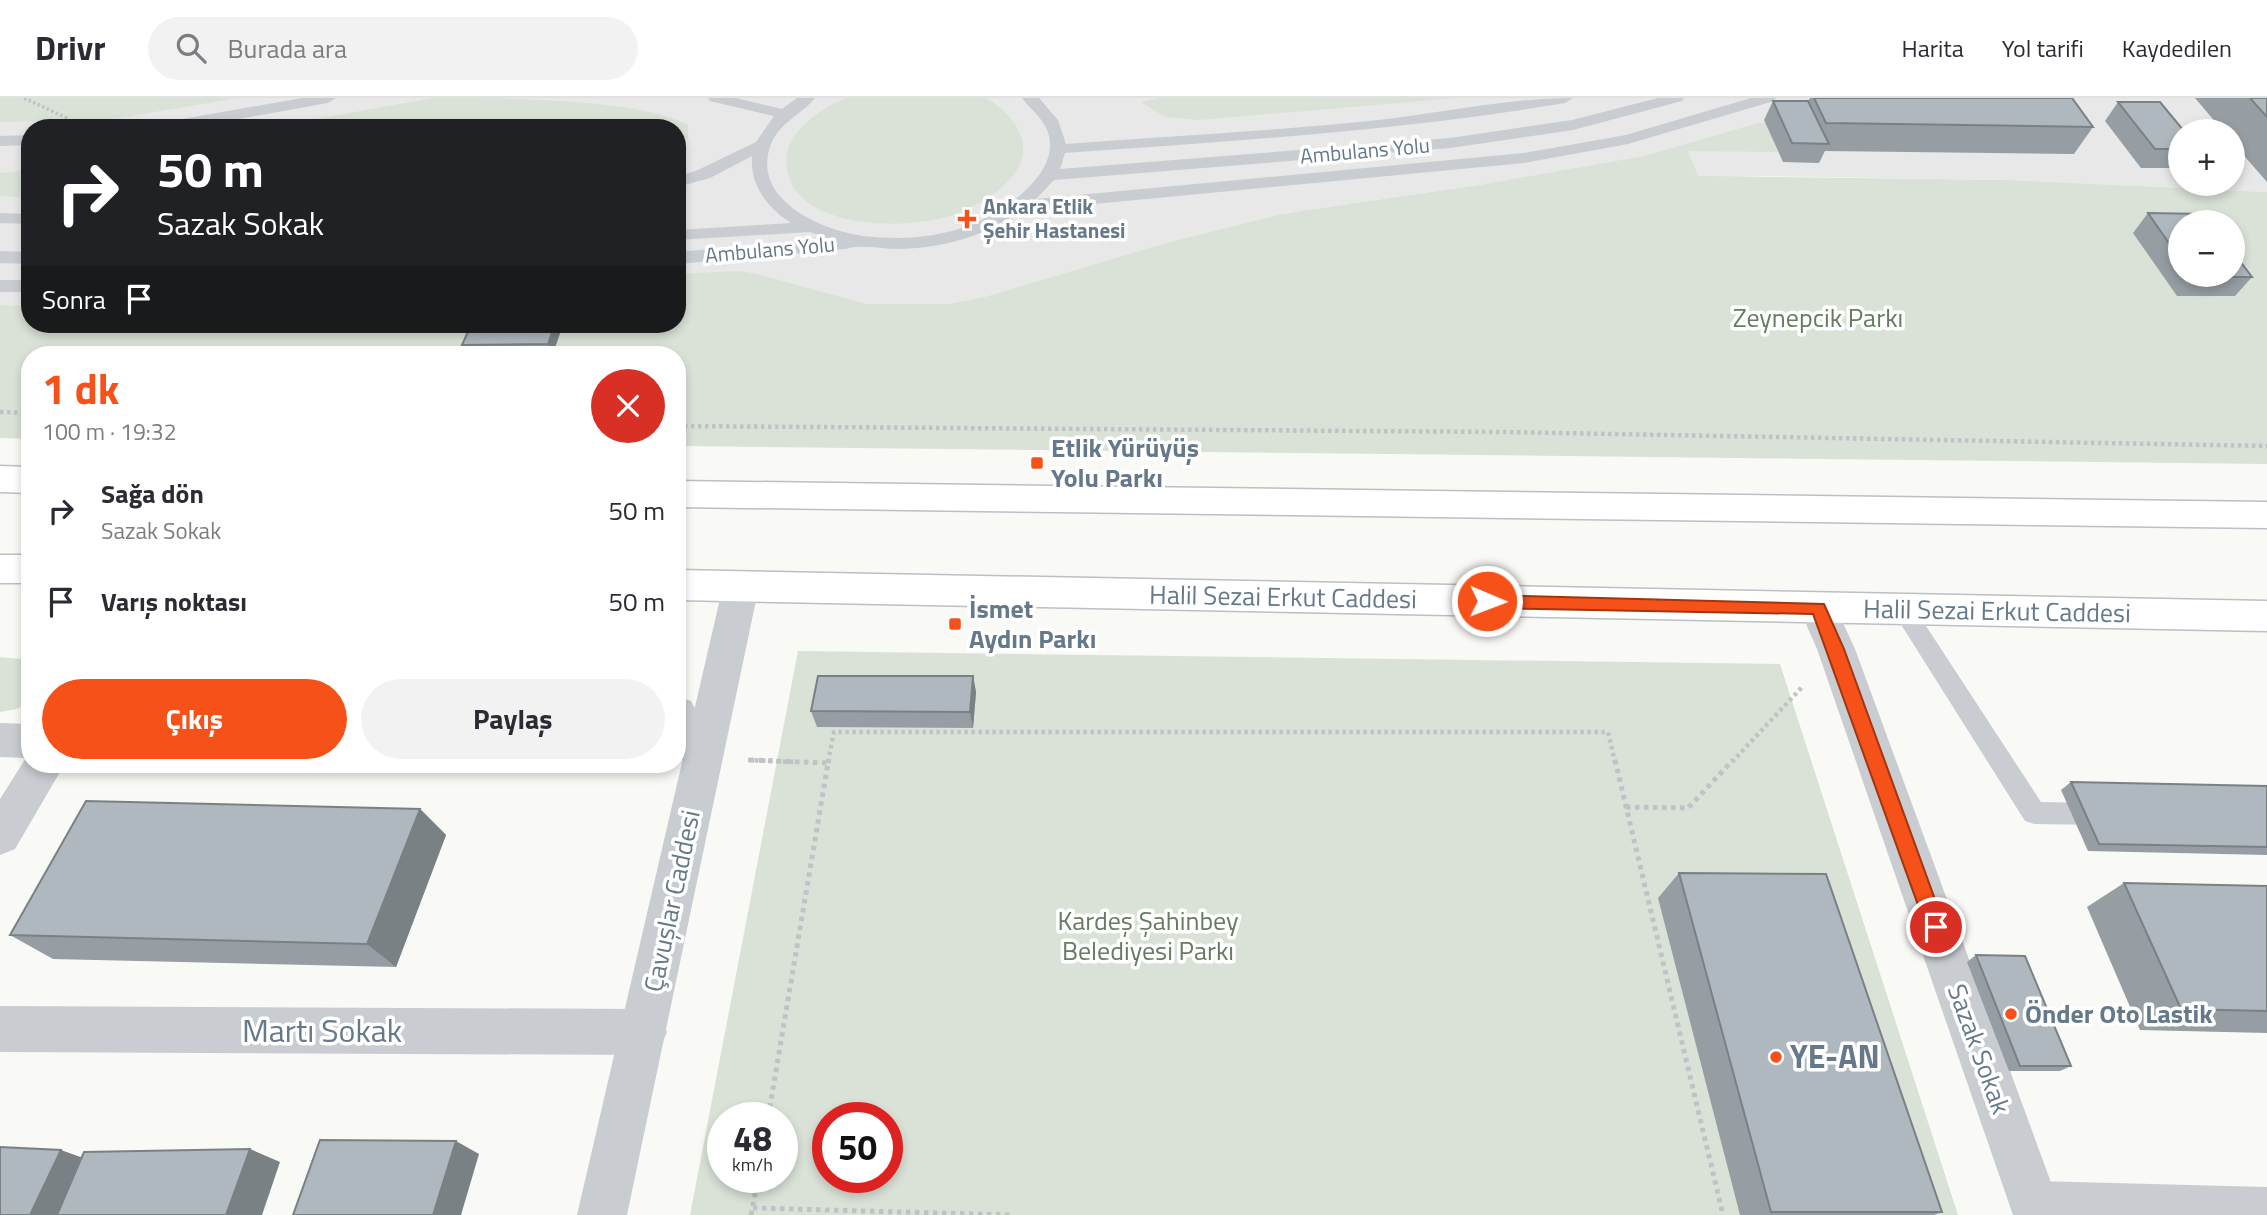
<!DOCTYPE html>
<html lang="tr">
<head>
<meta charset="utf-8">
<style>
  body { margin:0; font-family:"Titillium Web",sans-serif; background:#f2f2f3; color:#2b2b33; height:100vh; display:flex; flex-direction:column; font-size:26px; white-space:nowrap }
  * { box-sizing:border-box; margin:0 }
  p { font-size:23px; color:#7c7c81 }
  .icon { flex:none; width:38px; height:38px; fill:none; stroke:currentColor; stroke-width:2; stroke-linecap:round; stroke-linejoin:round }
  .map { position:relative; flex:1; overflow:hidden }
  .drawer { position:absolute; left:21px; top:248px; width:665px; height:427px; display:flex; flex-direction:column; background:#fff; border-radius:28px; box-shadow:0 4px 10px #0003 }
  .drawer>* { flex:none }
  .hud { position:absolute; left:21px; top:21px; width:665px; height:214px; border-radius:28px; box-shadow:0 4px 10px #0003; background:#202124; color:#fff; overflow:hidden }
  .fabs { position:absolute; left:2168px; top:21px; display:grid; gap:14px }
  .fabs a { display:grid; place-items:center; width:77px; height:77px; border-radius:50%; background:#fff; box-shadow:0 4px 10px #0003; font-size:35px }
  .speed { position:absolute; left:707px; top:1004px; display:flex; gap:14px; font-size:35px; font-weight:700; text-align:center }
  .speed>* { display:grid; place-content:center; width:91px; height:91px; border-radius:50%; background:#fff; box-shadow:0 4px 10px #0003; line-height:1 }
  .speed small { font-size:18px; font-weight:400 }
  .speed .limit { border:10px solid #d22; background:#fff; color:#111 }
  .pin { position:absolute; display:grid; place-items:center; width:60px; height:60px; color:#fff; margin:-30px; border:4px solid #fff; border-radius:50%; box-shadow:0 2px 7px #0007 }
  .me { position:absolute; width:77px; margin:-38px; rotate:91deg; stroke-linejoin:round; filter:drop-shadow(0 0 5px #0008) }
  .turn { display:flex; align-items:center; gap:24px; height:147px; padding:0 21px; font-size:32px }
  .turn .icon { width:91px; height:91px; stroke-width:2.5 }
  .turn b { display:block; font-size:49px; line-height:60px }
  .then { display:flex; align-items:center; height:66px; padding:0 21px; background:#0003; gap:14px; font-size:26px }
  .round { display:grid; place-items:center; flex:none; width:74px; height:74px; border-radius:37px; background:#f2f2f3 }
  .summary { display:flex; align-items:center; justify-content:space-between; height:119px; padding:0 21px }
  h1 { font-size:42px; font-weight:700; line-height:52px; color:#f65119 }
  .action { display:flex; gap:14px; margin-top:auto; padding:14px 21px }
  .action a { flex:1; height:80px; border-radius:42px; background:#f65119; color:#fff; font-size:28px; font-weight:700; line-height:80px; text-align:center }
  .action a+a { background:#f2f2f3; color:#2b2b33 }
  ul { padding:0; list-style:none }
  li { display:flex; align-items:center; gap:21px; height:91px; padding:0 21px }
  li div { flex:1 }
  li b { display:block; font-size:26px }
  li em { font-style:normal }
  header { display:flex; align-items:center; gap:42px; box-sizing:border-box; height:98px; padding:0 35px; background:#fff; border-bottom:2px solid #e1e1e2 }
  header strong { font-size:33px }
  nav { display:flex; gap:38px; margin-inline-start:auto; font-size:24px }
  .search { width:490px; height:63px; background:#f2f2f3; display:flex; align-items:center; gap:18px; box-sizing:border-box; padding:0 24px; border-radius:38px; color:#7c7c81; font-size:26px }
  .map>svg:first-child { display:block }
</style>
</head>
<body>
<header>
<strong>Drivr</strong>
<div class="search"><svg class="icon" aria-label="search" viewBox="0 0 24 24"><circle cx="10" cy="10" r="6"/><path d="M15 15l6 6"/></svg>Burada ara</div>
<nav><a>Harita</a><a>Yol tarifi</a><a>Kaydedilen</a></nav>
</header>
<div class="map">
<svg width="2267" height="1117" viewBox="0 0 2267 1117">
  <rect width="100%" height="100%" fill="#f9f9f6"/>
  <path fill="#e7e8e7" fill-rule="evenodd" d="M0 0H2267V94L2011 82 1762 78 1485 86 1281 116 1169 144 984 199 948 206H866L677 223V30H30V226L0 236ZM2180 33H2233V86H2180Z"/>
  <g fill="#dae2d7" fill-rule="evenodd">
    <path d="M0 0H238L113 21 0 24Z"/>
    <path d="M434 0C497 0 640 0 688 27V39L677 54V30H264Z"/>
    <path d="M847 0C880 0 914 0 947 0 958 0 974 0 985 0 997 5 1009 17 1016 28 1042 69 991 102 958 115 913 133 797 134 787 71 784 54 791 40 803 28 815 16 830 5 847 0Z"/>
    <path d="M1160 0H1456L1199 22 1165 19 1141 4Z"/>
    <path d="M1758 25H1766L1778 54 1688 53 1698 78 2011 82 2267 94V366L677 348V257H30V341L0 340V207L30 208V226H677V176L739 173 757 176 866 206H948L984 199 1169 144 1281 116 1485 86 1644 58ZM2180 124H2233V177H2180Z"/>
    <path d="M30 72V100L0 98V75Z"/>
    <path d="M798 553 1780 566 1958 1117H690ZM723 1020H782V1080H723ZM828 1020H887V1080H828Z"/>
    <path d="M0 559 30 562V603L17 611 0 614Z"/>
  </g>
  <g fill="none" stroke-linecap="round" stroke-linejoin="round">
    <g stroke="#bbc0c5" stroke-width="3">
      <g id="secondary">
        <path d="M0 368 30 369V395L0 394Z"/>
        <path d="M677 383 2267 404V430L677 409Z"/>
        <rect x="0" y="457" width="30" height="28"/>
        <path d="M677 472 2267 503V533L677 502Z"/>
      </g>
    </g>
    <path stroke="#c0c3c5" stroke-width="3.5" stroke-dasharray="2.5 2.5" stroke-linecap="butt" d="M24 0 69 21"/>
    <g stroke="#c0c3c5" stroke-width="4.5" stroke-dasharray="3.5 3.5" stroke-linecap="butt">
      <path d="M0 314 30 315"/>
      <path d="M677 328 1504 334 2267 348"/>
      <path d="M748 662 797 664"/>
      <path d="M828 664 834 634H1608L1615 664"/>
      <path d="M1732 664 1803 588"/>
    </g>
    <g stroke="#c0c3c5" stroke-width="5" stroke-dasharray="4.5 4.5" stroke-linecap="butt">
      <path d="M750 662 828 665 768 1020"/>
      <path d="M1615 662 1723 1117"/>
      <path d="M828 665 829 662"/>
      <path d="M1626 709 1688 710 1733 662"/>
      <path d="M753 1110 1013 1117"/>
      <path d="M751 1117 758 1080"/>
    </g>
    <g fill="#c9cdd1" fill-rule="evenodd">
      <path d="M302 0H336L328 5 188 30H152L160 25Z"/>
      <path d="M708 0H736L782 11 797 0H815C801 17 780 24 771 46 750 101 820 132 863 138 890 141 917 141 943 135 973 129 1005 113 1027 91 1040 78 1051 63 1050 44 1049 25 1033 14 1022 0H1039L1058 22 1066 46C1170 38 1274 33 1378 22 1443 15 1508 0 1573 0L1565 5C1399 33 1232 43 1065 55L1060 71 1450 40 1572 22 1658 0H1684L1682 3 1573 32 1450 50 1054 82 1036 101 1524 55 1626 37 1751 0H1776L1774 3 1628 46 1524 65 1021 113C986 138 941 151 898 151 880 151 861 146 845 151L677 166V154L829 141 810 134 677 142V132L791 125C767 109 750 88 752 58L710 80 677 89V79L698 72 756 44 774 18 710 3Z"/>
      <path d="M30 37V47L0 48V38Z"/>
      <path d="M0 115 30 116V126L0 125Z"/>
      <path d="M0 153 30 154V166L0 165Z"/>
      <rect x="0" y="182" width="30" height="12"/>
      <path d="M1903 502 1911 505 2041 704 2100 705 2109 708 2112 716 2109 724 2100 727 2034 726 2025 723 1895 517 1892 511 1895 505Z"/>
    </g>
    <g fill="#c9cdd1" fill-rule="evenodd">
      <path d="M1818 495 1831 499 1855 551 2063 1117H2013L1817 551 1799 510 1805 499Z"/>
      <path d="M677 598 691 603 722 660 716 672 702 678 688 672 677 653Z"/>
      <path d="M0 625 30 626V667H64L15 751 0 757V701L26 660 0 659Z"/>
      <path d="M0 908 644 911 660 918 667 934 660 950 644 957 0 954Z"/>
    </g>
    <g fill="#c9cdd1" fill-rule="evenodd">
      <path d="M741 473 754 478 759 488 627 1117H577L723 488 728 478Z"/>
      <path d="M2035 1083 2267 1089V1117H2014L2010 1108 2017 1090Z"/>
    </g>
    <use href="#secondary" fill="#fff" fill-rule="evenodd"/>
  </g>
  <g fill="#969ea3">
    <path d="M1810 0H2072L2093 29 2074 56 1825 53 1819 65 1783 64 1764 22 1773 3H1808Z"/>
    <path d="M2195 0H2267V84L2233 45V33H2223Z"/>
    <path d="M2118 4 2180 33V70H2141L2105 23Z"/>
    <path d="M2148 115 2180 124V177H2233L2252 179 2235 198H2177L2133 135Z"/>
    <path d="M555 226 560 235 553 256 468 257 462 247Z"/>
    <path d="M973 578 976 594 973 630 817 629 811 613Z"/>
    <path d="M2071 684 2267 688V757L2088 753 2061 692Z"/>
    <path d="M420 711 446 737 396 869 53 861 10 837Z"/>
    <path d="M1679 775 1942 1114 1934 1117H1740L1658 800Z"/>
    <path d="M2124 785 2267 788V935L2140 932 2087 809Z"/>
    <path d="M1976 857 2071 968 2060 973H2009L1967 864Z"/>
  </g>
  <g fill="#7a8185">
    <path d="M555 226 560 235 553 256 548 246Z"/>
    <path d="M973 578 976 594 973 630 970 614Z"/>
    <path d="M420 711 446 737 396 869 367 846Z"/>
    <path d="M456 1043 479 1056 461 1117H433Z"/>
    <path d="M250 1051 280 1064 262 1117H226Z"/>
    <path d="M61 1052 97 1065 74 1117H30Z"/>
  </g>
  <g fill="#afb8be" stroke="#7a8185" stroke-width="2">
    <path d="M1814 0H2072L2093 29 1826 25Z"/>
    <path d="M2250 0H2267V19Z"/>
    <path d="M1773 3H1808L1829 46 1792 45Z"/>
    <path d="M2118 4H2160L2184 33H2180V51H2155Z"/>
    <path d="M2148 115 2203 116 2210 124H2180V161Z"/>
    <path d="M2233 154 2252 179H2194L2192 177H2233Z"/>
    <path d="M555 226 548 246 462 247 471 227Z"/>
    <path d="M818 578H973L970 614 811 613Z"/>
    <path d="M2071 684 2267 688V749L2099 746Z"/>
    <path d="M86 703 420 711 367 846 10 837Z"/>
    <path d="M1679 775 1826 776 1942 1114H1771Z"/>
    <path d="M2124 785 2267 788V913L2181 911Z"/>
    <path d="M1976 857 2025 858 2071 968H2020Z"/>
    <path d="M320 1042 456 1043 433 1117H293Z"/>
    <path d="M0 1049 61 1052 30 1117H0Z"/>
    <path d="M250 1051 226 1117H57L84 1054Z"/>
  </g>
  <path fill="#f65119" stroke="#a03510" stroke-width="2" d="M1487 497 1824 506 1844 551 1945 829 1942 835 1936 838 1929 835 1926 829 1813 516 1487 510 1479 503Z"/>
  <g fill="#f65119" stroke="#fff" stroke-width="2.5">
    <path d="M963.5 110.5h7v7h7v7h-7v7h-7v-7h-7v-7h7z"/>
    <rect x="1030" y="358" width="14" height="14" rx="3.5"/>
    <rect x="948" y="519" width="14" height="14" rx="3.5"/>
    <circle cx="2011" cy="916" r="7"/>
    <circle cx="1776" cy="959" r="7"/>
  </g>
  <g text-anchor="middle" stroke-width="7" stroke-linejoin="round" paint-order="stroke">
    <g font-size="21" fill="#65798b" stroke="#fff">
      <text transform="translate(1365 53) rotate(-5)" y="7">Ambulans Yolu</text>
      <text transform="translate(770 152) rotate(-5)" y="7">Ambulans Yolu</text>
    </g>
    <g font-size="21" font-weight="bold" fill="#65798b" stroke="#fff" text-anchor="start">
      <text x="983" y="116">Ankara Etlik<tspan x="983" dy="24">Şehir Hastanesi</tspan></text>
    </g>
    <g font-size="26" fill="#667b60" stroke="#fff">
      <text x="1818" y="229">Zeynepcik Parkı</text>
      <text x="1148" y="832">Kardeş Şahinbey<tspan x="1148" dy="30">Belediyesi Parkı</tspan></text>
    </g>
    <g font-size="26" font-weight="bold" fill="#65798b" stroke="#fff" text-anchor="start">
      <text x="1051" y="359">Etlik Yürüyüş<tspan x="1051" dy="30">Yolu Parkı</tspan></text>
      <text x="969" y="520">İsmet<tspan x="969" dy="30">Aydın Parkı</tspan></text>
      <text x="2025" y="925">Önder Oto Lastik</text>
    </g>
    <g font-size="26" fill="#65798b" stroke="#fff">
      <text transform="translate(1283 499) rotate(1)" y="9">Halil Sezai Erkut Caddesi</text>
      <text transform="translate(1997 513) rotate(1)" y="9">Halil Sezai Erkut Caddesi</text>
      <text transform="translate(672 803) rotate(-78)" y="9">Çavuşlar Caddesi</text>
      <text transform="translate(1979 951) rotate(70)" y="9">Sazak Sokak</text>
    </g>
    <g font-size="32" fill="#65798b" stroke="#fff">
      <text x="322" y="944">Martı Sokak</text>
    </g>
    <g font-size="32" font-weight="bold" fill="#65798b" stroke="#fff" text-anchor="start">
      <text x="1790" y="970">YE-AN</text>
    </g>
  </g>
</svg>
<div class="fabs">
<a>+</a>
<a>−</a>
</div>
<div class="speed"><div>48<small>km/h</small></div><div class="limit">50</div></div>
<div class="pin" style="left:1936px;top:829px;background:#d93025"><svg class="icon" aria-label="arrive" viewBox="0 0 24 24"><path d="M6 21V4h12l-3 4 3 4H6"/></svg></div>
<svg class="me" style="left:1487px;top:503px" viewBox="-20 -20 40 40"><circle r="17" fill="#f65119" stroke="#fff" stroke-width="3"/><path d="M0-11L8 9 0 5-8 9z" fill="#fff"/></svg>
<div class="hud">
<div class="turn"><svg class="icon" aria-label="right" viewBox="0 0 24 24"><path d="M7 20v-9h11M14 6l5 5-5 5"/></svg><div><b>50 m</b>Sazak Sokak</div></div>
<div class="then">Sonra<svg class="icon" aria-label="arrive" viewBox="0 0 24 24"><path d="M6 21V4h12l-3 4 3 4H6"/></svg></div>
</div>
<section class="drawer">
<div class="summary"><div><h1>1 dk</h1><p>100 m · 19:32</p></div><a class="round" style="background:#d93025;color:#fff"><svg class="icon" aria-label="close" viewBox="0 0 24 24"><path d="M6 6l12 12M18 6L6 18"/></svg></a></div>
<ul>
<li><svg class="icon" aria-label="right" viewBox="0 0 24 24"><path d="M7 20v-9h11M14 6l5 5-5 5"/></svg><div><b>Sağa dön</b><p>Sazak Sokak</p></div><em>50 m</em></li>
<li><svg class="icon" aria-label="arrive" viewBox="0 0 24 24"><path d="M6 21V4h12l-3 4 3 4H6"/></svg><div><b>Varış noktası</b></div><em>50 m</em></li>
</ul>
<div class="action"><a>Çıkış</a><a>Paylaş</a></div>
</section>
</div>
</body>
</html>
